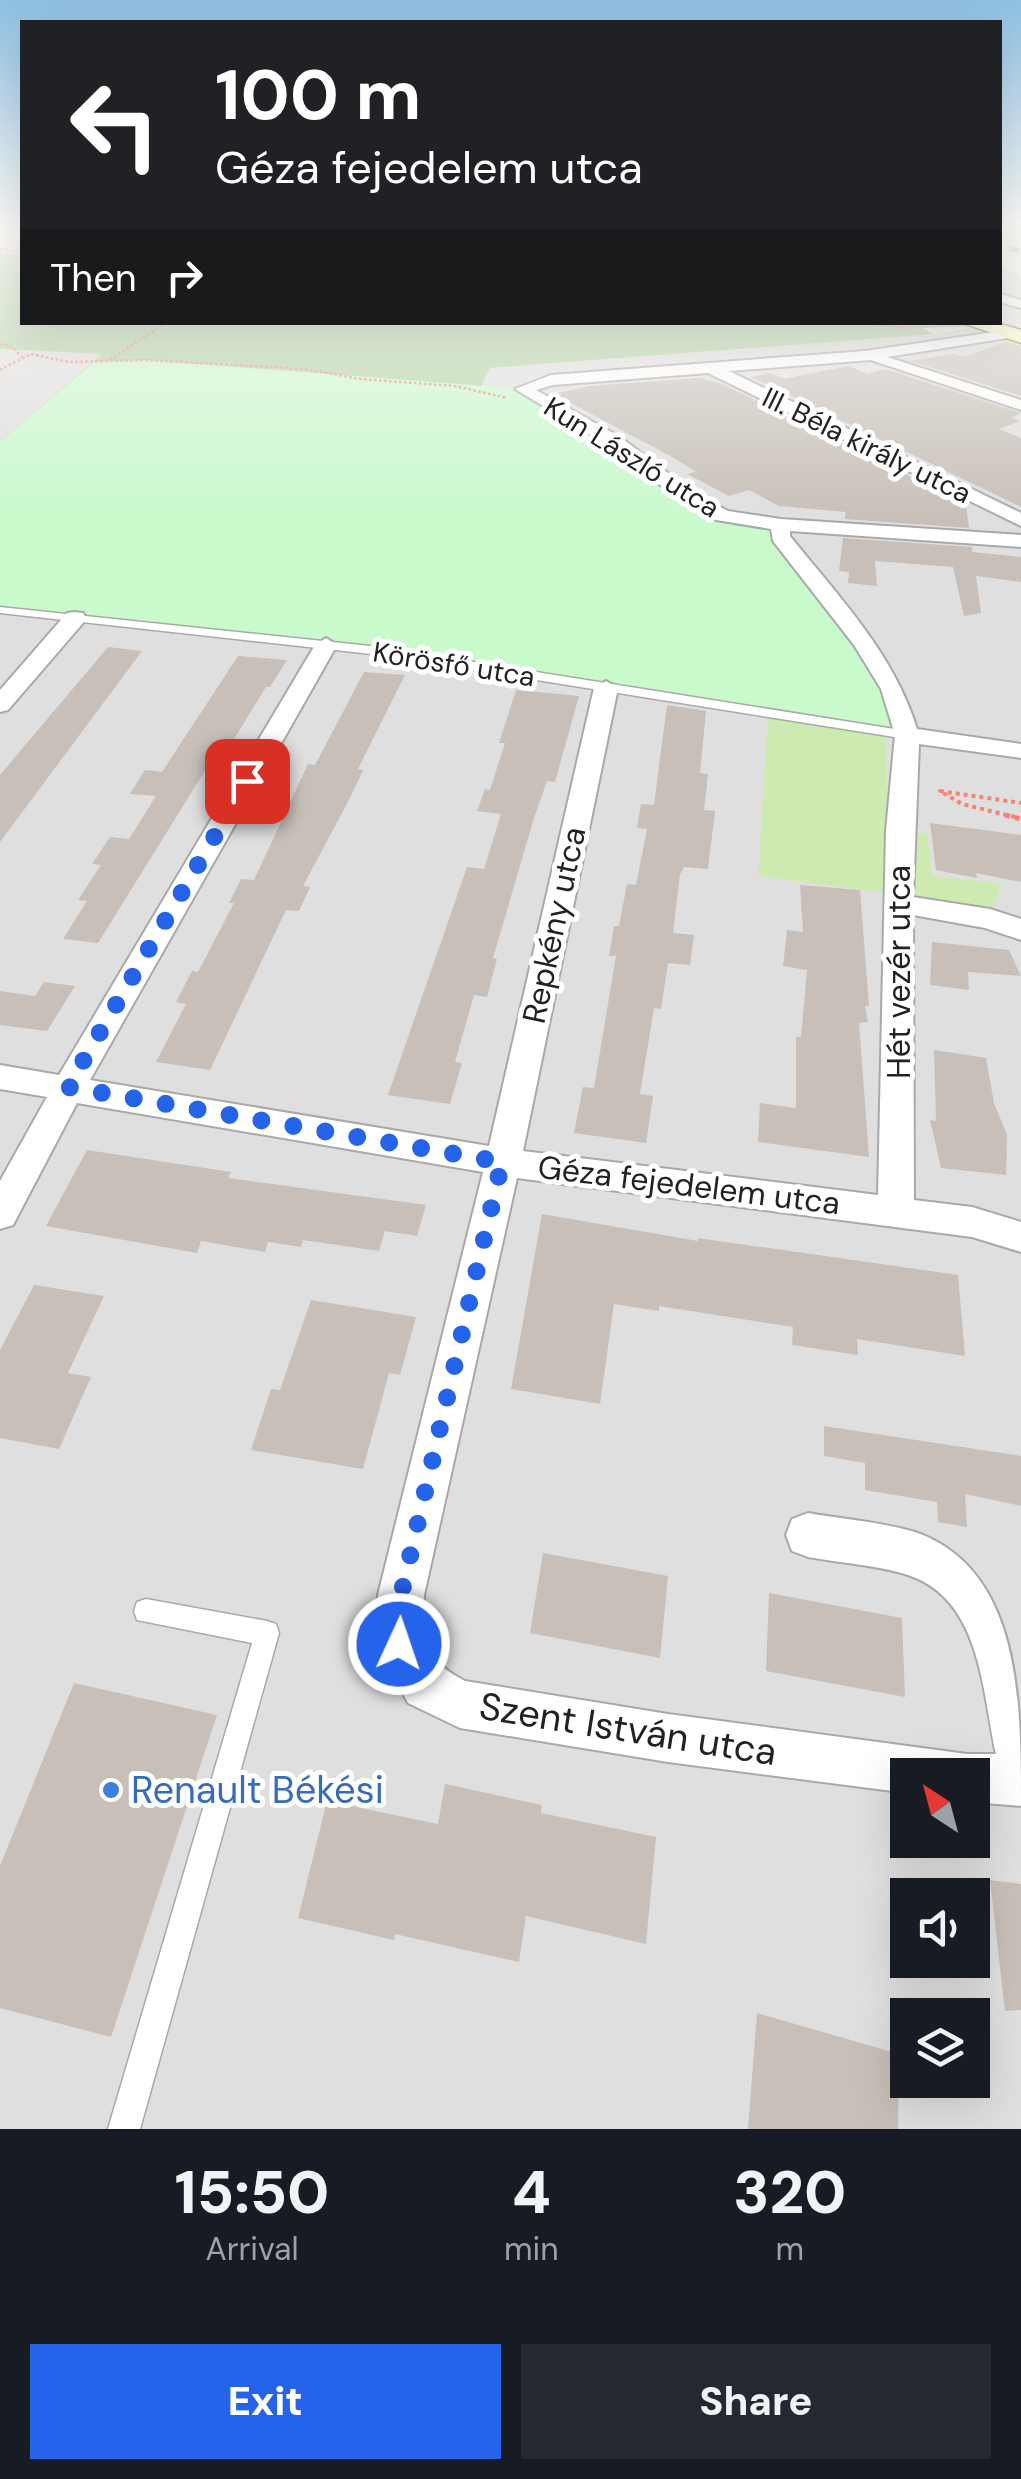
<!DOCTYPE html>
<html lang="en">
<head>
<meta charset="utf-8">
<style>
  body { margin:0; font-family:"DM Sans",sans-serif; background:#242831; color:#f1f3f6; height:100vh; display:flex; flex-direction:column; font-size:38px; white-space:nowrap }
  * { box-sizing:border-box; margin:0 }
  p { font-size:32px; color:#9ea1a6 }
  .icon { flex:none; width:55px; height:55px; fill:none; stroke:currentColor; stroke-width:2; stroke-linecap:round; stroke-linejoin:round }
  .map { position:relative; height:2129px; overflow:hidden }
  .sheet { display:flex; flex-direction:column; background:#171b24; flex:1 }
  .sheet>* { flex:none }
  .banner { position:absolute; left:20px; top:20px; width:982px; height:305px; border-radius:0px; box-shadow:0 10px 40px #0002; background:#202124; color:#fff; overflow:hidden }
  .needle { width:65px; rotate:324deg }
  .controls { position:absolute; left:890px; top:1758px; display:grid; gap:20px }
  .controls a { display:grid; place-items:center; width:100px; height:100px; border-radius:0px; background:#171b24; box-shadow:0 10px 40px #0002; font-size:50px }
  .pin { position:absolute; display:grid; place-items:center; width:85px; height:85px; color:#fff; margin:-42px; border-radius:20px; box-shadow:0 5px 15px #0006 }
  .me { position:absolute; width:110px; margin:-55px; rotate:3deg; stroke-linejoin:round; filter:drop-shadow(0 0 8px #0008) }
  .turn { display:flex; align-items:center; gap:35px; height:210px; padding:0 30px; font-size:45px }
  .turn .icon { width:130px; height:130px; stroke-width:2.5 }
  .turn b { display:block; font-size:70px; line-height:85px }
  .then { display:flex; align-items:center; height:95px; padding:0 30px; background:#0003; gap:20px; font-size:38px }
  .eta { display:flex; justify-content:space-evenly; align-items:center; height:170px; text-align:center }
  .eta b { font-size:60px; font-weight:800; line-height:70px }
  .action { display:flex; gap:20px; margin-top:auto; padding:20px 30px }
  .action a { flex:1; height:115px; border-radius:0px; background:#2563eb; color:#fff; font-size:40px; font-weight:800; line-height:115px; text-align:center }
  .action a+a { background:#242831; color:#f1f3f6 }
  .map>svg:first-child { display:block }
</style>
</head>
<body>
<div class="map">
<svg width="1021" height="2129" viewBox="0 0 1021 2129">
  <rect width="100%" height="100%" fill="#f2efe9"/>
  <g fill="#e0dfdf" fill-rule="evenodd">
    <path d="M1000 265 1021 275V2129H0V577L476 396 489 368 934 334 997 324 1000 322ZM908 1775H972V1840H908ZM908 1895H972V1960H908ZM908 2015H972V2080H908Z"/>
    <path d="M0 349 103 354 0 442Z"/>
  </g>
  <g fill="#cdebb0">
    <path d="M772 715 877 732 886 739 889 893 758 876 768 717Z"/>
    <path d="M899 831 927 834 932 876 1001 884 990 919 901 904Z"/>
  </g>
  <path fill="#add19e" d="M0 253 22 255V322H966L980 326 922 328 934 334 490 368 476 396 0 442 102 354 0 349Z"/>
  <path fill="#c8facc" d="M145 360 523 389 704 508 781 525 832 601 907 735 380 651 0 610V442L94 362Z"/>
  <g fill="#c7bfb8">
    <path d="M1006 342 1021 346V396L910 361 953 354 964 357Z"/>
    <path d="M848 366 868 374 885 369 1021 413 1012 418 1020 421 999 429 1021 438V507L751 377 770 373 784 379Z"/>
    <path d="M700 378 722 384 966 503 969 528 845 519 846 512 779 506 749 490 729 496 687 474 696 472 674 458 554 394 589 386Z"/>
    <path d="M843 538 972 547V552L1021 557V582L976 576 981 613 964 616 953 567 875 561 877 586 848 583 849 572 839 571Z"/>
    <path d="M108 647 142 651 0 842V775Z"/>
    <path d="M238 656 287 660 270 687H266L215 770 206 769 98 943 63 939 87 901 78 900 101 865 92 864 110 837 129 839 156 796 130 794 145 770 162 772Z"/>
    <path d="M364 672 405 675 358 769 363 770 351 796 303 886 310 887 299 911 286 910 210 1070 156 1062 186 1004 176 1002 192 971 198 972 234 903H229L241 879 254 880 308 764 315 765Z"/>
    <path d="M516 690 579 696 555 782 547 781 534 818 493 958 497 959 487 997 474 995 455 1062 462 1063 450 1104 388 1095 467 867 484 869 501 814 477 811 485 789 490 790 505 743H499Z"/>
    <path d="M667 705 706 711 700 773 708 774 704 810 715 811 708 869 684 867 680 874 673 933 694 935 690 965 668 963 661 1009 654 1008 640 1094 653 1096 646 1143 574 1133 583 1087 594 1088 616 956H609L614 926H619L627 884 636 885 647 829 637 828 641 804 654 805Z"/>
    <path d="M930 823 1021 835V882L976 873 977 878 936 870Z"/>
    <path d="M800 885 860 890 869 1006H865L868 1022 859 1023 869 1157 758 1142 760 1103 796 1108V1037H801L807 970 783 966 787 930 803 932Z"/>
    <path d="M932 942 1009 950 1021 976 968 972 969 990 930 985Z"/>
    <path d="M44 982 75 986 47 1031 0 1025V991L35 996Z"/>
    <path d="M934 1050 986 1058 994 1103 1007 1135 1006 1175 941 1168 930 1120 936 1121Z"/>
    <path d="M87 1150 231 1172 228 1178 426 1205 417 1236 385 1231 379 1251 303 1240 301 1247 268 1242 265 1252 201 1241 197 1253 46 1226Z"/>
    <path d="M542 1214 698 1241V1238L958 1275 965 1356 857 1339 858 1355 792 1345 793 1327 659 1306V1311L614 1304 600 1404 511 1389Z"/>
    <path d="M34 1285 104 1296 68 1373 91 1377 59 1449 0 1438V1350Z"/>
    <path d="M311 1300 416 1317 400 1375 389 1373 363 1469 251 1450 271 1389 280 1390Z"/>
    <path d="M824 1426 1021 1456V1506L965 1494 967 1527 938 1522 937 1502 865 1490V1463L824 1456Z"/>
    <path d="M543 1553 668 1576 660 1658 530 1633Z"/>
    <path d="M769 1593 902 1618 905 1697 766 1671Z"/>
    <path d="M74 1683 217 1715 111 2037 0 2008V1866Z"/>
    <path d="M445 1784 542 1805 541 1813 656 1837 646 1944 526 1916 519 1962 395 1934 394 1940 298 1918 327 1801 438 1824Z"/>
    <path d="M990 1880 1021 1884V2010L1005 2011Z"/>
    <path d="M757 2013 899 2054 898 2129H748Z"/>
  </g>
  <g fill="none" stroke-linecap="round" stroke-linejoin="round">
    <g stroke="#a9a9a9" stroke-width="3">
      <g id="service">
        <path d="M1000 233 1021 237V241L1000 237Z"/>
        <path d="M0 607 380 647 907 731 914 735 907 739 380 655 0 613Z"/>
        <path d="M146 1599 267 1621 276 1624 279 1633 140 2129H108L252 1643 137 1620 134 1611 137 1602Z"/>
      </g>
    </g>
    <g stroke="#a9a9a9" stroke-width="4">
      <g id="minor">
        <path d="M1000 294 1021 300V308L1000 302Z"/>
        <path d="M1008 330 1015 334 1013 337 887 357 1021 400V410L871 360 729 371 1021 513V526L708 373 553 385 536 390 620 437 699 496 728 511 781 519 1021 535V547L790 531V536C839 597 894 654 917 729L1021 744V758L919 744 913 897 990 909 1021 919V940L985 928 913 915 914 1200 972 1207 1021 1222V1252L972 1237 517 1178 424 1595C422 1639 422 1659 465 1681L668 1714 967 1754H996C982 1690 981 1599 908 1575 877 1565 840 1563 808 1557L792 1551 786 1535 792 1519 808 1513C843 1519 881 1522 915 1532 1021 1569 1021 1700 1021 1806L972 1802V1775H908V1793L668 1762 460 1728 408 1703 376 1644 378 1595 483 1172 77 1103 13 1225 0 1229V1181L47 1097 0 1089V1065L59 1075 315 645 326 638 337 645 90 1080 489 1146 594 688 606 681 618 688 523 1151 878 1195 886 831 895 735 881 689 854 645 773 541 771 529 716 520 685 504 608 445 515 389 551 375 865 351Z"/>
        <path d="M75 612 83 613 86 618 83 623 8 710 0 712V690L67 613Z"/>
      </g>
    </g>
    <g stroke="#707d05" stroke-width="3">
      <path id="secondary" d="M960 322H994L1021 330V343Z"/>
    </g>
    <g stroke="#fa8072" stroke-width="2.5" stroke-dasharray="2.5 2.5" stroke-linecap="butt">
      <path d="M0 249 22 252"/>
      <path d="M857 322 909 328"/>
      <path d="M0 344 11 346 22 357"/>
      <path d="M110 360 166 322"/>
      <path d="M0 370 31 354 69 362 145 360 305 369 360 379 455 386 507 398"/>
    </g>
    <path stroke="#fa8072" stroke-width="4" stroke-dasharray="4 4" stroke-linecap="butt" d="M1015 817 962 804 940 791 1021 803"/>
    <path stroke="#fa8072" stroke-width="5" stroke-dasharray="5 5" stroke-linecap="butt" d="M1005 815 1021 819"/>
    <use href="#service" fill="#fff" fill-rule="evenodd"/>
    <use href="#minor" fill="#fff" fill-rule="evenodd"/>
    <use href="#secondary" fill="#f7fabf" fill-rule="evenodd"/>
    <g stroke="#707070" stroke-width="5">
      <path id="rail" d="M1000 246 1021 251"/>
    </g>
    <use href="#rail" stroke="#fff" stroke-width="4" stroke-dasharray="10" stroke-linecap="butt"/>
  </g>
  <linearGradient id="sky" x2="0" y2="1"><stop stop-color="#8fc0e4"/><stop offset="0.43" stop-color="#f9f8f5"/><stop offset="1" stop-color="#f9f8f5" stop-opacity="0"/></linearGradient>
  <rect width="1021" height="522" fill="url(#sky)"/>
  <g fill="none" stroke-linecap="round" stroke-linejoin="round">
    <path stroke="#2563eb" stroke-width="18" stroke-dasharray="0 32.4" d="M247 781 68 1087 502 1162 401 1595 399 1644"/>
  </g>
  <circle fill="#3f7fe0" stroke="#fff" stroke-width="4" cx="111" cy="1790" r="10"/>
  <g text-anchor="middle" stroke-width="10" stroke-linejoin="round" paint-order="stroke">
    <g font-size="28" fill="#222" stroke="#fff">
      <text transform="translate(867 445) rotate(26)" y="10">III. Béla király utca</text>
      <text transform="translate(632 457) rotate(32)" y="10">Kun László utca</text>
      <text transform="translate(454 664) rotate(9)" y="10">Körösfő utca</text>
    </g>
    <g font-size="32" fill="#222" stroke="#fff">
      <text transform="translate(554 925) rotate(-78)" y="11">Repkény utca</text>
      <text transform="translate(899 972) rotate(-90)" y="11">Hét vezér utca</text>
      <text transform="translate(689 1185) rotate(7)" y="11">Géza fejedelem utca</text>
    </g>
    <g font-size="38" fill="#222" stroke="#fff">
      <text transform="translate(628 1729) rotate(9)" y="13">Szent István utca</text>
    </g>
    <g font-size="38" fill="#366cbe" stroke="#fff" text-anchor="start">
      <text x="131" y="1803">Renault Békési</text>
    </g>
  </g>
</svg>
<div class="controls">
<a><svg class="needle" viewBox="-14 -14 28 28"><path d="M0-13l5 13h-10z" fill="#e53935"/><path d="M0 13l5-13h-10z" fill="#9ea1a6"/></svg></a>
<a><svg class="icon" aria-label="sound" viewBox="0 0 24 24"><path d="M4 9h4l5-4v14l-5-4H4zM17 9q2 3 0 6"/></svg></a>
<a><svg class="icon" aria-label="layers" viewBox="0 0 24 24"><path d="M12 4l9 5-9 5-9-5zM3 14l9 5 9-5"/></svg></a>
</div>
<div class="pin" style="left:247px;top:781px;background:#d93025"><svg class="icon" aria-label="arrive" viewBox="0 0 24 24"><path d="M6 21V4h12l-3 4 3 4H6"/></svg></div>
<svg class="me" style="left:399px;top:1644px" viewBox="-20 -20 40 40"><circle r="17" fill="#2563eb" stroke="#fff" stroke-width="3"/><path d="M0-11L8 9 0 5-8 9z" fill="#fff"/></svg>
<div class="banner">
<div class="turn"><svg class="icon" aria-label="left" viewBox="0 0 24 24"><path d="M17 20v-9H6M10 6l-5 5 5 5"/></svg><div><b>100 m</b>Géza fejedelem utca</div></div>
<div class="then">Then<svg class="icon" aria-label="right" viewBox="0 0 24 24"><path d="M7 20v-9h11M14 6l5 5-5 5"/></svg></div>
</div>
</div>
<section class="sheet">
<div class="eta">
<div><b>15:50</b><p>Arrival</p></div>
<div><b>4</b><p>min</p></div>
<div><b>320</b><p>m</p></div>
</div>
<div class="action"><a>Exit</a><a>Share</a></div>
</section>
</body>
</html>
